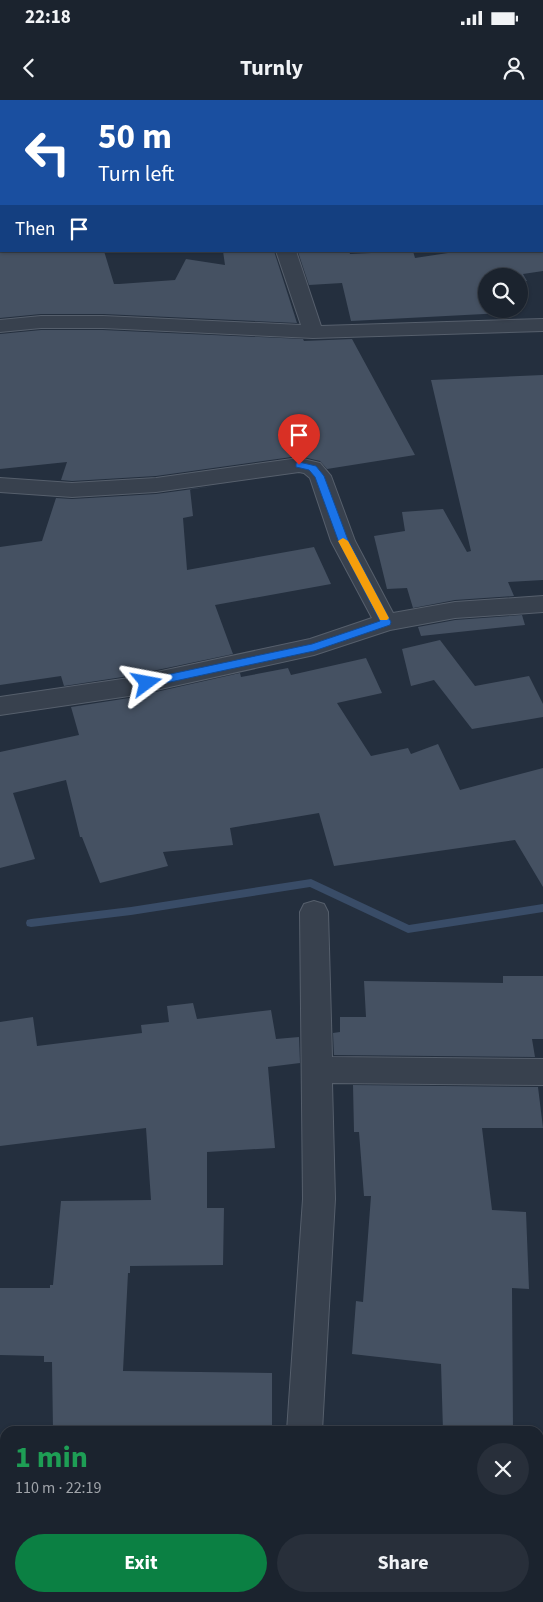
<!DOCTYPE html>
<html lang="en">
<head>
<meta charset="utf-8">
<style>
  body { margin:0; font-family:"Source Sans 3",sans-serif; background:#282f3a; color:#f1f3f6; height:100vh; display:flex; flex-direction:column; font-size:19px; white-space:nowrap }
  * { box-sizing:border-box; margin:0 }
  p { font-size:16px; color:#a0a4aa }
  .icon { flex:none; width:28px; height:28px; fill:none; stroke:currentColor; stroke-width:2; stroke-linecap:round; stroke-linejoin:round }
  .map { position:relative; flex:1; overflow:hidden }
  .drawer { position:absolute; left:0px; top:1326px; width:544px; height:176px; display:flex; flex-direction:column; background:#1b232e; border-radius:15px 15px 0 0; box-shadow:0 1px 4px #0004,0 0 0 1px #39404a }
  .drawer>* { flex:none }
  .hud { position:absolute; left:0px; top:0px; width:544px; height:152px; box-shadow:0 1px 4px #0004,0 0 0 1px #39404a; background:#1a4fa0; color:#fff; overflow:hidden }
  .fabs { position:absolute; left:478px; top:168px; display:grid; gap:10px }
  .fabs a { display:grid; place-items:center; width:50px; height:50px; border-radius:50%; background:#1b232e; box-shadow:0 1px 4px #0004,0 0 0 1px #39404a; font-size:25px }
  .pin { position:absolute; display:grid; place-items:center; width:42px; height:42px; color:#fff; margin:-51px -21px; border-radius:50% 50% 50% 0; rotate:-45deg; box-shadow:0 0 5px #0007 }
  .pin .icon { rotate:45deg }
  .me { position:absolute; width:55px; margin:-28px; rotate:77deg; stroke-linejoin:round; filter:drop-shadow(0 0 4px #0008) }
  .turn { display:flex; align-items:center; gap:18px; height:105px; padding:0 15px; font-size:22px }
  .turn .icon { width:65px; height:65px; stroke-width:2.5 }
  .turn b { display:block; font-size:35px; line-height:42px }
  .then { display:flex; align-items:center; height:48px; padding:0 15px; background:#0003; gap:10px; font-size:19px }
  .round { display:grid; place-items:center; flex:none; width:52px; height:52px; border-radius:26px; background:#282f3a }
  .summary { display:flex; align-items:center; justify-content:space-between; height:85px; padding:0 15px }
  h1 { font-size:30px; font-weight:700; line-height:38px; color:#1e9e55 }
  .primary-button { display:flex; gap:10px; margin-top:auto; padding:10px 15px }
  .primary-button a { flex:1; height:58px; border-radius:30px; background:#0b8043; color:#fff; font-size:20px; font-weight:700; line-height:58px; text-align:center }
  .primary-button a+a { background:#282f3a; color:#f1f3f6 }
  .status { display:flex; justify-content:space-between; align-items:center; height:35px; padding:0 25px; background:#1b232e; direction:ltr }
  .status svg { height:14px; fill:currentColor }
  header { display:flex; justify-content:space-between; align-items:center; height:65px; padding:0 15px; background:#1b232e; font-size:22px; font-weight:700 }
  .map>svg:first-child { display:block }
</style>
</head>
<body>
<div class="status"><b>22:18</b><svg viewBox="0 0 49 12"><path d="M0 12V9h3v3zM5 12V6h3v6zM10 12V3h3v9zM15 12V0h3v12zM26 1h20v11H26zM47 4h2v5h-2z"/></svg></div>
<header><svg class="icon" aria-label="back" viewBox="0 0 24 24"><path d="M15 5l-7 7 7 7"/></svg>Turnly<svg class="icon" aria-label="person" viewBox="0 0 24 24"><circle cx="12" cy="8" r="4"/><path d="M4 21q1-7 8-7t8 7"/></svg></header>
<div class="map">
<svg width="543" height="1502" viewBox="0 0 543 1502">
  <rect width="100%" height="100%" fill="#242f3e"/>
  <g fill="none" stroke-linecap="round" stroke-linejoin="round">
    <path fill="#394c67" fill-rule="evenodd" d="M311 779 409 825 543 804V812L408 833 310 787 131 815 31 827 27 826 26 823 27 820 31 819 131 807Z"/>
  </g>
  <g fill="#455162">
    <path d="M0 151H104L114 184H119L175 180 186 159 225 165 223 151H274L297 223 103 214H41L0 218Z"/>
    <path d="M349 151 350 154 413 151 415 158 461 151H543V171L523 174 527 181 519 182V176H486V209H500L503 213 351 221 342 183 309 185 298 152Z"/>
    <path d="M41 230H103L303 239 304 241 352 239 415 355 327 369 320 361 299 356 156 376 72 381 61 380 67 362 0 369V234Z"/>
    <path d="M543 275V480L508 482 514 496 455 500 413 508 407 488 387 489 374 436 405 431 402 412 443 409 467 452 471 451 431 280Z"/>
    <path d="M215 386 190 389 193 416 183 418 187 470 314 447 331 484 215 505 233 554 129 576 64 586 61 576 0 585V447L42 441 56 398 72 399 156 394Z"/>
    <path d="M522 515 525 525 421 536 418 527 455 520Z"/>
    <path d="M440 540 475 586 529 576 543 604V617L472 629 434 580 411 586 402 549Z"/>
    <path d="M366 558 382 593 337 603 371 656 408 648 411 654 438 644 460 690 543 668V787L515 740 334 766 319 713 230 728 233 745 163 752 168 766 100 783 82 737H80L66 680 13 693 35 759 0 768V652L79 635 71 607 129 598 240 573 241 577 288 568 291 575Z"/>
    <path d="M503 876H543V939H532L535 957 334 955 333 933 340 932V917H366L364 881 503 883Z"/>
    <path d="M193 903 197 919 271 910 276 939 299 937 300 963 268 967 275 1048 207 1052V1108H224L223 1165 130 1166V1173H128L123 1271 272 1273V1331H53L52 1262H44V1256L0 1255V1188H50V1185H53L61 1101 151 1100 146 1028 0 1046V922L33 917 37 946 142 933 141 925 169 922 167 906Z"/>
    <path d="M353 985 538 987 543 1028H482L492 1110 526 1112 529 1189 512 1188 513 1331H443L441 1264 352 1254 356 1201 363 1202 371 1096H364L359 1032H354Z"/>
  </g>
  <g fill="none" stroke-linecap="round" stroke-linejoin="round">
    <g stroke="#565f6c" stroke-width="2">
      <g id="minor">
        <path d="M180 0H198L199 1H181Z"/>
        <rect x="542" y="111" width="1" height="12"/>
        <path d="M276 151H296L321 226 543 219V231L313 238 103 228H41L0 232V220L41 216H103L301 225Z"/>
        <path d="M299 358 320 363 331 376 355 441 393 513 455 502 543 496V512L455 518 390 530 314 555 129 596 0 615V597L129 578 310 539 372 518 331 441 310 378 304 373 299 372 156 392 72 397 0 392V378L72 383 156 378Z"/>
        <path d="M314 801 324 804 328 812 332 957 543 959V985L332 983 335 1099 322 1331H287L303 1099 300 812 304 804Z"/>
        <path d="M0 1474H5V1498H22L20 1502H0Z"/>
        <path d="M539 1486 543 1487V1502H438L436 1498H539Z"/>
      </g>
    </g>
    <use href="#minor" fill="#38414e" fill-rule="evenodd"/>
  </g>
  <path fill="#1a73e8" stroke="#114b97" d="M299 362 316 366 324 376 348 440 391 522 390 525 314 551 147 587 143 586 142 583 143 581 147 579 312 544 380 521 338 440 315 377 309 370 296 367V363Z"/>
  <path fill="#f59e0b" d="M343 438 348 441 389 518 387 520H380L379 518 338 441Z"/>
</svg>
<div class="fabs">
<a><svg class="icon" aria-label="search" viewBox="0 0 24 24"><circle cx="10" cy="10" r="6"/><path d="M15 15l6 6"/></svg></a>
</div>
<div class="pin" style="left:299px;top:365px;background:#d93025"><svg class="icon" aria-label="arrive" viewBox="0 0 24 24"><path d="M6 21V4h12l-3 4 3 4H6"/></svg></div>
<svg class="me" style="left:147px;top:583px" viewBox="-20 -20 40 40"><path d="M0-17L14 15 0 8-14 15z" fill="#1a73e8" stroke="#fff" stroke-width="4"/></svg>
<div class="hud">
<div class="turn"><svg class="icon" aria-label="left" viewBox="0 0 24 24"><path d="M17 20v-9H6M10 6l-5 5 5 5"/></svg><div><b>50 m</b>Turn left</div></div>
<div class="then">Then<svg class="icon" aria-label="arrive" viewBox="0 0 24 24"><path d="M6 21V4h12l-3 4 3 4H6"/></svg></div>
</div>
<section class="drawer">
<div class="summary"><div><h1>1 min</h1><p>110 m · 22:19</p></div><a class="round"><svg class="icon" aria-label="close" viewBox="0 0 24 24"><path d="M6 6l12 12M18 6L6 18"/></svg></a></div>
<div class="primary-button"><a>Exit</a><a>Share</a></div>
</section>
</div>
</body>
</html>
